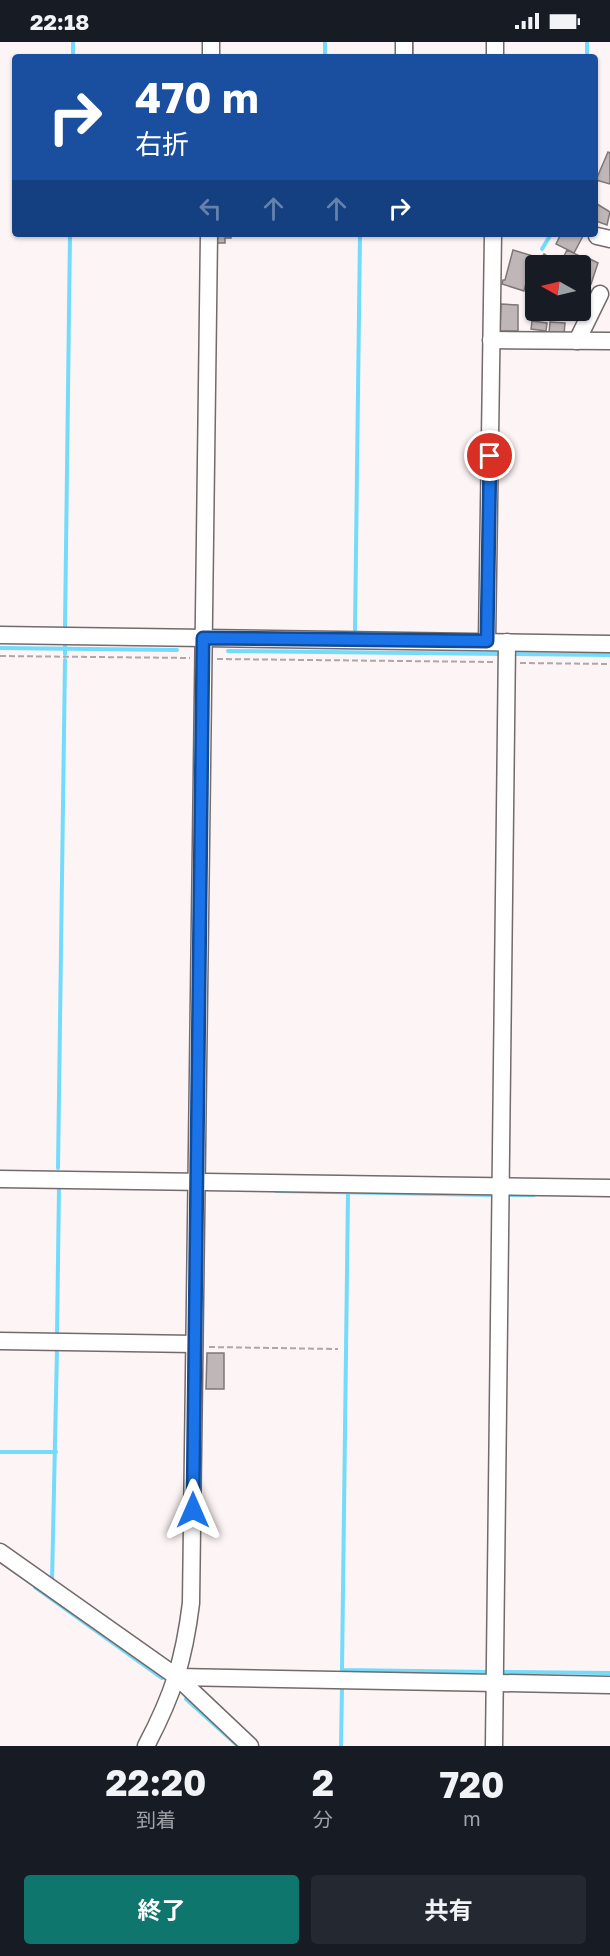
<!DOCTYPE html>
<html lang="ja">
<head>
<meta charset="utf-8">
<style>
  body { margin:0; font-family:"Golos Text","Noto Sans JP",sans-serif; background:#242831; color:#f1f3f6; height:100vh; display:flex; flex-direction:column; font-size:22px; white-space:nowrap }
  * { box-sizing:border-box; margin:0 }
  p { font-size:20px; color:#9ea1a6 }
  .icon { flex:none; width:33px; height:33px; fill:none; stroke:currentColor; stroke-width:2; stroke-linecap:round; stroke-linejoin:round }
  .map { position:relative; height:1704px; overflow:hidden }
  .side { display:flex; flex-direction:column; background:#171b24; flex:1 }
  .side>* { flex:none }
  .hud { position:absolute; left:12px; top:12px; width:586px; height:183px; border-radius:6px; box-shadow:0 2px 4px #0004; background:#1a4fa0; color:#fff; overflow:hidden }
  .needle { width:39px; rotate:278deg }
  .fabs { position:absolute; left:525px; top:213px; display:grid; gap:12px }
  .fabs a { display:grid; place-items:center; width:66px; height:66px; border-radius:6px; background:#171b24; box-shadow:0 2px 4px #0004; font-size:30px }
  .pin { position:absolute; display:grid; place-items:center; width:51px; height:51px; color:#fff; margin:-26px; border:3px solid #fff; border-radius:50%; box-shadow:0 2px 6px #0007 }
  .me { position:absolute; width:66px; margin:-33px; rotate:0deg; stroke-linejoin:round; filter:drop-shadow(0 0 4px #0008) }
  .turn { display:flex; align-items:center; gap:21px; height:126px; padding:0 24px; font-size:27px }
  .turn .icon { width:78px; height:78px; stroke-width:2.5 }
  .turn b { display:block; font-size:42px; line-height:51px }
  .lanes { display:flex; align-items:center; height:57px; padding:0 24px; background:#0003; justify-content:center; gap:30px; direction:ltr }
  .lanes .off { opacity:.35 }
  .eta { display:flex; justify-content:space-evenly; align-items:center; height:102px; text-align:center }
  .eta b { font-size:36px; font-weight:700; line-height:42px }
  .action { display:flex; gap:12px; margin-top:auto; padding:12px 24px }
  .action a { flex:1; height:69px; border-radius:6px; background:#0f766e; color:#fff; font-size:24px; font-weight:700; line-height:69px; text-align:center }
  .action a+a { background:#242831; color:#f1f3f6 }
  .status { display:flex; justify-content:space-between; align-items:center; height:42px; padding:0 30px; background:#171b24; direction:ltr }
  .status svg { height:16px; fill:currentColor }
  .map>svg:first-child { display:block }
</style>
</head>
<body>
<div class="status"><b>22:18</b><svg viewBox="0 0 49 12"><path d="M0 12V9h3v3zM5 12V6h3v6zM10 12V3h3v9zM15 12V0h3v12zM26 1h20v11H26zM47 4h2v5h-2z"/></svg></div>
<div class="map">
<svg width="610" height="1704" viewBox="0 0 610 1704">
  <rect width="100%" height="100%" fill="#fdf4f5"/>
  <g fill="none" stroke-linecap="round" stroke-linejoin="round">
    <g stroke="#73dbfb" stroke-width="4">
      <path d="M412 14V0"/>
      <path d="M73 15V0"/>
      <path d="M325 15V0"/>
      <path d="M587 15V0"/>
      <path d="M542 207 551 192"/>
      <path d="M65 586 70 192"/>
      <path d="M355 588 360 192"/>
      <path d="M0 606 177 608"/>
      <path d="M228 609 504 612"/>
      <path d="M65 612V601"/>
      <path d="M514 612 610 613"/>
      <path d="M58 1126 65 618"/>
      <path d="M276 1149 493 1153"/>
      <path d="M348 1150 342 1628 489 1630"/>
      <path d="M507 1153H534"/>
      <path d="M57 1294 59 1145"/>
      <path d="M0 1410H56"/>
      <path d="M52 1541 57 1307"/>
      <path d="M35 1545 162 1636"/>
      <path d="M503 1630 610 1631"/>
      <path d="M186 1657 238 1704"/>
      <path d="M341 1704 342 1646"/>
    </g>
  </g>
  <g fill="#bfb7b7" stroke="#7f7778" stroke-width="1.5">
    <path d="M608 110 610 111V142L596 138Z"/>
    <path d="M597 162 610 170 607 183 596 179Z"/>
    <path d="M218 192H231V196H225V201H217Z"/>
    <path d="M561 192H584L574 211 556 202Z"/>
    <path d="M513 208 533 214 531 233H528L524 249 502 242 503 238H505Z"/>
    <path d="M567 208 584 216 580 224H568L561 220Z"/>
    <path d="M544 212 558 221 557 224H536Z"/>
    <path d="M586 215 598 221 591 242 586 240 588 237 580 233Z"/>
    <path d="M501 262 518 263V289H500Z"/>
    <path d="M532 279 547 281 546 289 531 287Z"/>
    <path d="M550 280 565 281 564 292 549 291Z"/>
    <path d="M207 1311H224V1347H206Z"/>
  </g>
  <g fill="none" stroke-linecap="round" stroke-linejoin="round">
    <g stroke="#726a6b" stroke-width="19">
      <g id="minor">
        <path d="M211 15V0"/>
        <path d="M404 15V0"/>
        <path d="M495 15V0"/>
        <path d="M597 194 610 197"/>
        <path d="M491 298 610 299"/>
        <path d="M577 299 600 252"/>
        <path d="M0 593 610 602"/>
        <path d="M487 599 493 192"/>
        <path d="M0 1137 610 1146"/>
        <path d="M0 1299 194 1302"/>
        <path d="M0 1510 177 1635 250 1704"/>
        <path d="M177 1635 610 1643"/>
        <path d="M146 1704C173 1653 184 1618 191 1561L209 192"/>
        <path d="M494 1704 507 600"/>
      </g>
    </g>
    <g stroke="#aea7a8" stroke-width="2" stroke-dasharray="6 3" stroke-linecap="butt">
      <path d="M0 614 190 616"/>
      <path d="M217 617 493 620"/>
      <path d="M520 621 610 622"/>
      <path d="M209 1305 338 1307"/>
    </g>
    <use href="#minor" stroke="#fff" stroke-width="16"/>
  </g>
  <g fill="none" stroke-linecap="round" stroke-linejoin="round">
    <g stroke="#114b97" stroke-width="15">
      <path id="route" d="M193 1468 203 596 487 599 490 414"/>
    </g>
    <use href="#route" stroke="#1a73e8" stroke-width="10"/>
  </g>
</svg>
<div class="fabs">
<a><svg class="needle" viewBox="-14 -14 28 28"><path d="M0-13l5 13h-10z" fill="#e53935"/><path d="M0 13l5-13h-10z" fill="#9ea1a6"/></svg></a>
</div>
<div class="pin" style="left:490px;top:414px;background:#d93025"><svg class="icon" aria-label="arrive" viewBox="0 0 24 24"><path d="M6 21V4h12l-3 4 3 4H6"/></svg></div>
<svg class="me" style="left:193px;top:1468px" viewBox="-20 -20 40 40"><path d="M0-17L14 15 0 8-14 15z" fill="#1a73e8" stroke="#fff" stroke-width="4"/></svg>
<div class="hud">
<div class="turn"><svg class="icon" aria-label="right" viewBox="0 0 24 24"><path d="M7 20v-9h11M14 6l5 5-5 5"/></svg><div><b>470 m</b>右折</div></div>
<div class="lanes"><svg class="icon off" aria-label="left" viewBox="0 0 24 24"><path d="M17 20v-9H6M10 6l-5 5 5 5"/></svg><svg class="icon off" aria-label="ahead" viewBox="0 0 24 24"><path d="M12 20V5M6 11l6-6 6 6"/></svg><svg class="icon off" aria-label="ahead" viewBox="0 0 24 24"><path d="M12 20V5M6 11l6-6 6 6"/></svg><svg class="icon" aria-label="right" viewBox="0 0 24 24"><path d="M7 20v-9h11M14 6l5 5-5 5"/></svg></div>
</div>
</div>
<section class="side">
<div class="eta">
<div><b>22:20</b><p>到着</p></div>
<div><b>2</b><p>分</p></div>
<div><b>720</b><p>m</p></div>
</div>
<div class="action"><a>終了</a><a>共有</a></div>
</section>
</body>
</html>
